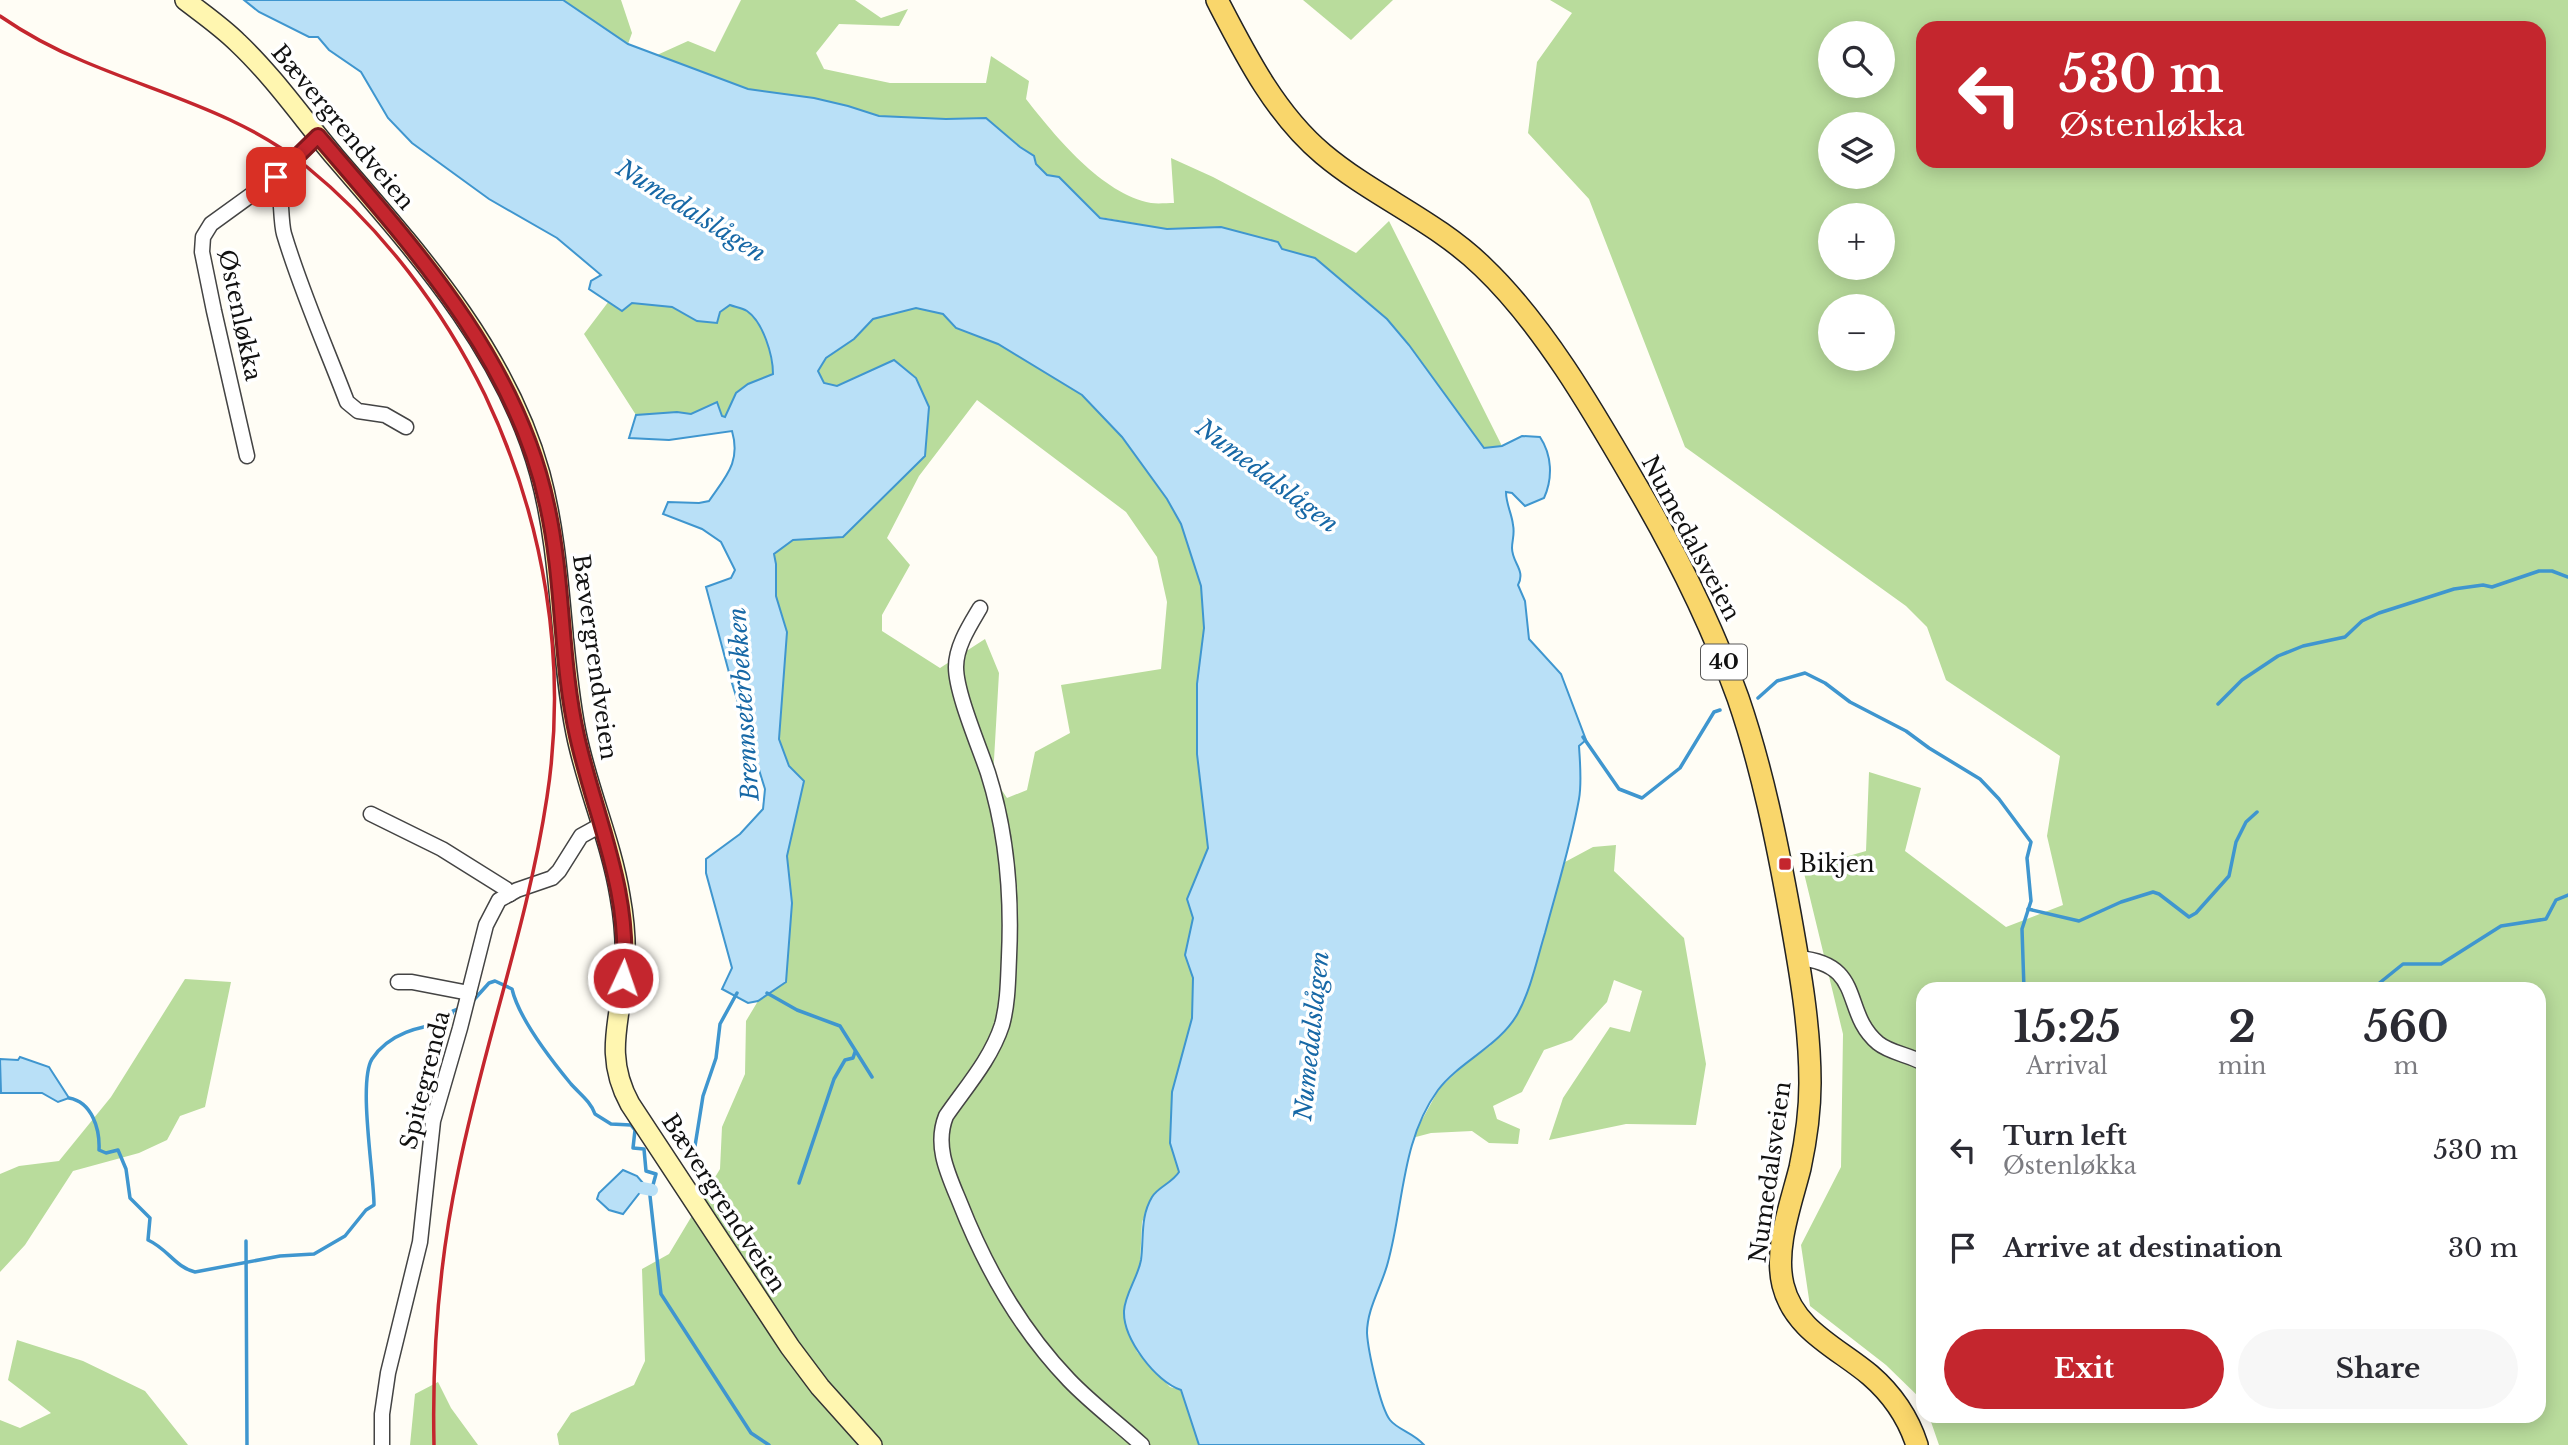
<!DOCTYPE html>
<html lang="en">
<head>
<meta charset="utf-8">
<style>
  body { margin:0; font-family:"Libre Baskerville",serif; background:#f7f7f7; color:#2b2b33; height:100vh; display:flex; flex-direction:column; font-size:26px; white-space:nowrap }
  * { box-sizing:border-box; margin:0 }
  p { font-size:23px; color:#7c7c81 }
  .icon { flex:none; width:38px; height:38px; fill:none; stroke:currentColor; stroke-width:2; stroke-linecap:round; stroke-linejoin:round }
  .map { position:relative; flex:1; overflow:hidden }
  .sheet { position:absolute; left:1916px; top:982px; width:630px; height:441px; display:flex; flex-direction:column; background:#fff; border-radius:21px; box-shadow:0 4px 18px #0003 }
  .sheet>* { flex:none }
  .top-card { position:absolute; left:1916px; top:21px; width:630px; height:147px; border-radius:21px; box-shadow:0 4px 18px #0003; background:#c4262e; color:#fff; overflow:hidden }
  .controls { position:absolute; left:1818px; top:21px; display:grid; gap:14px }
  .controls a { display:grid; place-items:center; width:77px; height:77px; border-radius:50%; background:#fff; box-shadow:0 4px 18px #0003; font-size:35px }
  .pin { position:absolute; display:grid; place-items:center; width:60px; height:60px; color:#fff; margin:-30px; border-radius:14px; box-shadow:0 4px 10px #0006 }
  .me { position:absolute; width:77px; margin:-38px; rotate:3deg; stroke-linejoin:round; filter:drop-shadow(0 0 5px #0008) }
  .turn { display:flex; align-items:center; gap:24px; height:147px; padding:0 28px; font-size:32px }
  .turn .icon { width:91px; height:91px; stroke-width:2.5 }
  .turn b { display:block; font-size:49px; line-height:60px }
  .eta { display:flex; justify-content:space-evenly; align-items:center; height:119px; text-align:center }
  .eta b { font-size:42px; font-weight:700; line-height:49px }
  .button { display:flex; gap:14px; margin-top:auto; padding:14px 28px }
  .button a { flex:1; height:80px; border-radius:42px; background:#c4262e; color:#fff; font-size:28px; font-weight:700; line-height:80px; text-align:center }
  .button a+a { background:#f7f7f7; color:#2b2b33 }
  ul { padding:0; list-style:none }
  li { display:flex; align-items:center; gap:21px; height:98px; padding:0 28px }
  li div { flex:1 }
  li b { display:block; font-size:26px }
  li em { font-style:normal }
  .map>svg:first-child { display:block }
</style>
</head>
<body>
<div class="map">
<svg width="2568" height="1445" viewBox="0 0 2568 1445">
  <rect width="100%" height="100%" fill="#fffdf5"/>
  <g fill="#b9dc9c" fill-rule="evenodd">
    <path d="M563 0H621L632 33 628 44Z"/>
    <path d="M741 0H855L881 18 908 9 899 26 839 24 816 53 824 69 890 83H986L991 56 1029 81 1026 99C1055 136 1102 194 1151 203 1158 204 1167 203 1174 203L1171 158 1213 177 1356 253 1389 221 1502 446 1484 448 1409 345 1387 319 1315 258 1282 249 1278 242 1221 227 1167 229 1100 217 1059 177 1047 175 1036 164 1034 156 1020 147 986 118 946 119 879 116 848 106 814 98 748 89 657 55 688 41 715 52Z"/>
    <path d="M1303 0H1393L1351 40Z"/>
    <path d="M1550 0H2568V1445H1939L1929 1416H2539V989H1923V1401L1886 1365 1810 1306 1801 1245 1841 1167 1843 1034 1803 869 1866 851 1869 772 1921 788 1905 851 2006 927 2063 905 2047 836 2060 756 1946 680 1927 627 1906 606 1685 447 1589 199 1528 133 1537 62 1572 13ZM1923 28H2539V161H1923ZM1830 33H1883V86H1830ZM1830 124H1883V177H1830ZM1830 215H1883V268H1830ZM1830 306H1883V359H1830Z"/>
    <path d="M609 301 622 311 632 303 672 307 697 321 716 323 720 312 730 304C735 307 742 308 747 311 763 322 773 355 773 374L748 384 736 393 725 417 722 416 716 403 691 414 677 412 636 415 584 334Z"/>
    <path d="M916 308 943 314 956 328 998 344 1082 395 1102 415 1122 437 1168 499 1181 524 1201 586 1204 628 1197 684V754L1208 848 1187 899 1193 918 1185 955 1193 978 1192 1018 1172 1092 1170 1143 1179 1172 1174 1180 1153 1195 1142 1222 1140 1264 1124 1310 1137 1352 1170 1387 1181 1390 1199 1445H559L557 1434 571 1413 634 1385 645 1361 642 1269 669 1254 720 1169 722 1127 745 1074 746 1021 758 1001 786 982 792 903 787 856 803 781 789 766 779 739 787 632 776 596V564L773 554 793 540 843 537 925 456 895 360 836 386 824 383 818 371 826 358 854 339 873 319ZM977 400 1126 512 1157 557 1167 602 1161 669 1061 685 1070 733 1035 752 1027 790 1007 798 993 777 999 673 985 639 940 668 882 631V615L910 565 887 538 919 476Z"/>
    <path d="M1616 845 1614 871 1684 938 1706 1064 1696 1125 1626 1124 1549 1140 1563 1098 1610 1027 1630 1032 1642 991 1614 980 1607 1002 1572 1040 1544 1050 1522 1092 1493 1106 1497 1119 1520 1129 1518 1144 1489 1143 1472 1131 1431 1133 1412 1138 1439 1089 1467 1062 1490 1046 1531 981 1565 862 1593 847Z"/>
    <path d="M185 979 231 982 205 1107 180 1116 167 1140 139 1153 73 1171 25 1245 0 1272V1174L19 1166 59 1161 111 1097Z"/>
    <path d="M17 1340 83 1361 145 1391 188 1445H0V1420L20 1428 51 1413 8 1380Z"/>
    <path d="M438 1382 451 1408 478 1445H410L415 1394Z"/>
  </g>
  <g fill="#b9e0f7" stroke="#3f96cf" stroke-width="2">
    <path d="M244 0H563L628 44 748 89 814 98 848 106 879 116 946 119 986 118 1020 147 1034 156 1036 164 1047 175 1059 177 1100 218 1167 229 1221 227 1278 242 1282 249 1315 258 1387 319 1409 345 1484 448 1502 446 1522 436 1540 437C1552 455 1553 478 1544 498L1525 506 1512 493 1506 492C1506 504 1512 514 1513 525 1515 534 1512 540 1512 548 1512 563 1526 570 1518 585L1525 601 1529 639 1561 674 1586 740 1579 746C1580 763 1582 782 1579 799 1571 844 1557 888 1545 933 1537 959 1531 989 1518 1013 1500 1046 1460 1061 1438 1090 1401 1141 1404 1204 1388 1262 1382 1286 1367 1308 1367 1333 1368 1350 1380 1407 1390 1420 1398 1430 1414 1433 1424 1445H1199L1181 1390C1156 1382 1123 1339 1124 1311 1125 1294 1138 1277 1141 1260 1144 1238 1140 1217 1152 1197 1158 1187 1172 1183 1179 1172L1170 1143 1172 1092 1192 1018 1193 978 1185 955 1193 918 1187 899 1208 848 1197 754V684L1204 628 1201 586 1181 524 1167 499 1122 437 1082 395 998 344 956 328 943 314 916 308 873 319 854 339 826 358 818 371 824 383 837 386 894 360 916 378 929 407 925 456 843 537 793 540 774 554 776 564V596L787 632 779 739 789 766 804 781 787 856 792 903 786 982 758 1001 748 1003 722 989 732 968 706 873V859L740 834 763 809 765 789 731 680 706 587 731 578 735 570 721 542 702 529 663 514 668 502 699 503 709 501C726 476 741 462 732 431L669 440 629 438 636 415 677 412 691 414 717 402 722 416 725 417 736 393 748 384 773 374C773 355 763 322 747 311 742 308 735 307 730 305L720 312 717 323 697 321 672 307 632 303 622 311 589 289 591 281 601 275 557 238 489 199 412 143 388 118 361 72 329 50 318 37H309L259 12Z"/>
    <path d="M20 1057 49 1067 69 1098 58 1102 42 1093H1L0 1059 18 1060Z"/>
    <path d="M623 1170 637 1176 643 1183 641 1191 623 1214 609 1210 597 1199 599 1193Z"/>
  </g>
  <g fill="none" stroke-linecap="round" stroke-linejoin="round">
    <g stroke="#3f96cf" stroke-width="3.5">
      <path d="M1758 698 1777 681 1805 673 1825 683 1850 702 1906 731 1929 748 1980 779 1999 799 2031 842 2027 858 2031 901 2022 929 2024 989"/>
      <path d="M2218 704 2242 680 2278 656 2303 646 2345 637 2362 621 2379 613 2454 589 2483 585 2492 587 2539 571H2552L2568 577"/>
      <path d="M1583 737 1619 789 1642 798 1680 768 1714 712 1720 710"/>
      <path d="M2028 909 2079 921 2121 902 2153 892 2159 894 2189 917 2196 913 2229 876 2236 842 2246 822 2257 812"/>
      <path d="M2372 989 2403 964H2441L2501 926 2546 919 2556 900 2568 895"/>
      <path d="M767 993 797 1010 840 1026 872 1077"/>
      <path d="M471 1003 489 983 495 981 512 989C519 1019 552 1061 571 1084 580 1094 591 1102 595 1114L611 1124 631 1125 635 1130 633 1148 644 1149 646 1171 656 1174 650 1196 661 1294 751 1433 769 1445"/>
      <path d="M69 1098C92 1102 100 1129 99 1150L106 1153 118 1150 126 1169 130 1198 150 1218 148 1240C168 1249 175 1267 195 1272L280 1256 314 1254 345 1236 366 1210 374 1205C374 1174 358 1082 372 1059 389 1033 420 1026 448 1023L453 1011 461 1008"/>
      <path d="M679 1147 695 1146 703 1096 716 1058 720 1024 737 993"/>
      <path d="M799 1183 834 1079 845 1060 853 1058 855 1052"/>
      <path d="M246 1241 247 1445"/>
    </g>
    <path stroke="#b9e0f7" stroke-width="12" d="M642 1188 652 1190"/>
    <g stroke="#444" stroke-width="17">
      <g id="minor">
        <path d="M276 177C282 183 280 221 284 234 301 291 326 347 347 402L358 411 385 415 406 427"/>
        <path d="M247 456 214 311 202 252 203 237 211 224 276 177 318 136"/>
        <path d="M980 608C970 625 956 646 956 667 956 693 979 746 988 773 1007 833 1012 894 1009 957 1008 980 1008 1003 1002 1025 991 1059 966 1087 946 1116 934 1146 948 1174 960 1203 986 1269 1020 1329 1069 1380 1092 1404 1118 1423 1142 1445"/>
        <path d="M371 814 442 849 506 889 510 894"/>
        <path d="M1798 958C1866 964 1841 1012 1878 1043 1890 1053 1910 1055 1923 1063"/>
        <path d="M398 982H412L469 993"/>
        <path d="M382 1445V1414L388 1373 420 1242 433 1121 460 1028 486 925 499 900 517 890 552 878 559 871 581 836 601 825"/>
      </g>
    </g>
    <g stroke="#333" stroke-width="22">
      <path id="secondary" d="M185 0C203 14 222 27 238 43 274 77 303 119 335 157 417 252 506 350 540 474 563 559 559 648 576 733 587 788 611 841 620 896 624 918 626 941 625 964 622 1017 602 1053 630 1104L790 1347 820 1387 872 1445"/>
    </g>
    <g stroke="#222" stroke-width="24">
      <path id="primary" d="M1217 0C1245 54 1275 114 1323 154 1373 196 1436 221 1483 267 1545 326 1596 416 1639 490 1678 557 1712 626 1738 698 1762 768 1777 842 1790 914 1800 970 1810 1026 1810 1083 1810 1111 1806 1140 1800 1168 1791 1204 1774 1248 1783 1285 1794 1330 1838 1348 1870 1375 1892 1394 1908 1417 1917 1445"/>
    </g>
    <use href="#minor" stroke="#fff" stroke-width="14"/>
    <use href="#secondary" stroke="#fff6b0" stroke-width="19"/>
    <use href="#primary" stroke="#f9d66b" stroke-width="21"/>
    <path stroke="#c4262e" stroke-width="3.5" d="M0 16C26 34 54 49 83 61 160 94 240 113 307 167 382 228 443 309 485 395 544 519 568 661 547 797 528 924 483 1046 458 1172 439 1262 432 1354 434 1445"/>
  </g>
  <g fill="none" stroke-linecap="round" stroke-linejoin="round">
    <g stroke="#7f191e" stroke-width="18">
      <path id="route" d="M276 177 318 136C412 246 516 358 547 505 564 580 560 661 577 736 595 817 632 893 623 978"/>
    </g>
    <use href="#route" stroke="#c4262e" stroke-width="12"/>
  </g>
  <rect fill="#c4262e" stroke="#fff" stroke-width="2.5" x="1778" y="857" width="14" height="14" rx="3.5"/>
  <g text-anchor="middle" stroke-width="7" stroke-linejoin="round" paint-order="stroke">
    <rect fill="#fff" stroke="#585858" stroke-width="2" x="1701" y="644.5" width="46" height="35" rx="5"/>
    <g font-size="21" font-weight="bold" fill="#111">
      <text x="1724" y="669">40</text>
    </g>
    <g font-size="23" fill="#111" stroke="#fff">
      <text transform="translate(343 127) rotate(50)" y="8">Bævergrendveien</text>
      <text transform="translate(240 315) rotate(78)" y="8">Østenløkka</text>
      <text transform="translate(1691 538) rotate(62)" y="8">Numedalsveien</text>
      <text transform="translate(595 657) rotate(82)" y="8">Bævergrendveien</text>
      <text transform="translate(425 1080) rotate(-76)" y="8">Spitegrenda</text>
      <text transform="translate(1770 1172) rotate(-82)" y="8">Numedalsveien</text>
      <text transform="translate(724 1203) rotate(57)" y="8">Bævergrendveien</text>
    </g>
    <g font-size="23" fill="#111" stroke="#fff" text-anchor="start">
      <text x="1799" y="872">Bikjen</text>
    </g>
    <g font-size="24" font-style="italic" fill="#1768a6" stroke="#fff">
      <text transform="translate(691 211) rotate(32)" y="8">Numedalslågen</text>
      <text transform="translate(1267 476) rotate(37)" y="8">Numedalslågen</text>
      <text transform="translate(744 704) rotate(-94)" y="8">Brennseterbekken</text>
      <text transform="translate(1312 1036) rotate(-84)" y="8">Numedalslågen</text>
    </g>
  </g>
</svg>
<div class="controls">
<a><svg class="icon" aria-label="search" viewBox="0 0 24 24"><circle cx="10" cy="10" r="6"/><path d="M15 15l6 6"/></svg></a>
<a><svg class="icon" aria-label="layers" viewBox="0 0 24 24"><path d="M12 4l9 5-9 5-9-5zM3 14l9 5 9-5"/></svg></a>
<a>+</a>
<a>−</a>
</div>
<div class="pin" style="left:276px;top:177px;background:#d93025"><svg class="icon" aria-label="arrive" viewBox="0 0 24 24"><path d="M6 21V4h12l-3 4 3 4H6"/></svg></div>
<svg class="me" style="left:623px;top:978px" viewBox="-20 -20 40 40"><circle r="17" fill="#c4262e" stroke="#fff" stroke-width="3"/><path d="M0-11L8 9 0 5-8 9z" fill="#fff"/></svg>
<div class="top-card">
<div class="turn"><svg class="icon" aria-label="left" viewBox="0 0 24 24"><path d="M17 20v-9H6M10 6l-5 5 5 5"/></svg><div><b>530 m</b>Østenløkka</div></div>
</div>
<section class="sheet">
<div class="eta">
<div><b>15:25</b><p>Arrival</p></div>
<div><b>2</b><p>min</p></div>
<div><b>560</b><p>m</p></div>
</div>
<ul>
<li><svg class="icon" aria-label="left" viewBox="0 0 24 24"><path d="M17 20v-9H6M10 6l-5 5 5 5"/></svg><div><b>Turn left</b><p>Østenløkka</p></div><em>530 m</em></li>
<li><svg class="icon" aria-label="arrive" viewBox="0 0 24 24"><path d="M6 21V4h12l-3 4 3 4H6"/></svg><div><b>Arrive at destination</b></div><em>30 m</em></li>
</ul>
<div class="button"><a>Exit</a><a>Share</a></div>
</section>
</div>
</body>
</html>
